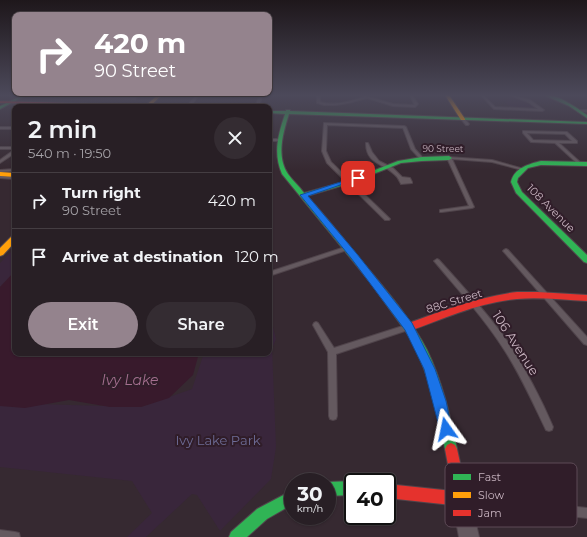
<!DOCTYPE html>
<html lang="en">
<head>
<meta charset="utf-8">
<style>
  body { margin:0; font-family:Montserrat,sans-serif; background:#342c32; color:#f1f3f6; height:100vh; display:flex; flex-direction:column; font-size:15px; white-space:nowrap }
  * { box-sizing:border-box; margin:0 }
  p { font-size:13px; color:#a5a2a7 }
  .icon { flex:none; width:22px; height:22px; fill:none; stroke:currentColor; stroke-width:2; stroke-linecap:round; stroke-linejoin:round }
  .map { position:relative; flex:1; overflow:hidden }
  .sheet { position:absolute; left:12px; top:104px; width:260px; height:252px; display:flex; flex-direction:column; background:#281f25; border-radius:8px; box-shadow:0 1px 3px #0004,0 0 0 1px #443d42 }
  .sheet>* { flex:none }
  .banner { position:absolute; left:12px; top:12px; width:260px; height:84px; border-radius:8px; box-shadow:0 1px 3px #0004,0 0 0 1px #443d42; background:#94838d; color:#fff; overflow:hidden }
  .speed { position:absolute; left:284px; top:473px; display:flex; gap:8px; font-size:20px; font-weight:700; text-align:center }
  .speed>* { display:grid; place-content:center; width:52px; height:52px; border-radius:50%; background:#281f25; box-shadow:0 1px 3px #0004,0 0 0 1px #443d42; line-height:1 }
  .speed small { font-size:10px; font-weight:400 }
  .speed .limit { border:2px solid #111; border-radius:6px; background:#fff; color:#111 }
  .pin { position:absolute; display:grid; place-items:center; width:34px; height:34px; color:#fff; margin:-17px; border-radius:8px; box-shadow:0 2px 6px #0006 }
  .me { position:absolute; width:44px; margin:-22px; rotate:348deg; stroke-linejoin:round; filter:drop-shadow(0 0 3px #0008) }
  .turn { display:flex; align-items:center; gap:14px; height:84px; padding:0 16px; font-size:18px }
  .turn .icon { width:52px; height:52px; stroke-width:2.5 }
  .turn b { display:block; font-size:28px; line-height:34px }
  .round { display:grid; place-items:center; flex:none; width:42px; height:42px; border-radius:21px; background:#342c32 }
  .head { display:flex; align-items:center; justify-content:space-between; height:68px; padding:0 16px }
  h1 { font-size:24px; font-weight:600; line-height:30px }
  .primary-button { display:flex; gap:8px; margin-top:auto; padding:8px 16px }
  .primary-button a { flex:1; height:46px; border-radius:24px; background:#94838d; color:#fff; font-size:16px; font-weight:600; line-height:46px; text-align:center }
  .primary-button a+a { background:#342c32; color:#f1f3f6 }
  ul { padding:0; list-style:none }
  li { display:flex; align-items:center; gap:12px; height:56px; padding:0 16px; border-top:1px solid #443d42 }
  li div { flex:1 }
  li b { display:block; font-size:15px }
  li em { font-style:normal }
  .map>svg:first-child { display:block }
</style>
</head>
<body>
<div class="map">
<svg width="587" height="537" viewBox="0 0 587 537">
  <rect width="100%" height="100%" fill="#362931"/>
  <g fill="#39263b">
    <path d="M498 95C512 95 525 100 536 108H511Z"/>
    <path d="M15 248V271L0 287V263Z"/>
    <path d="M269 311 276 339 272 349 276 447 271 479 220 531 197 495 192 494 146 537H127L152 513 132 481 0 467V403L141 407 192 389 204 353H269Z"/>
  </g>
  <path fill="#381a2c" d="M15 271V353H199L193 375 169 398 141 407H110L69 400 25 408 0 406V287Z"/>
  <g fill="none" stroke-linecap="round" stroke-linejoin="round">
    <g stroke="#50444b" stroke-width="2">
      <g id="street">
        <path d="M41 95H54L134 97 137 95H139L135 99 42 96Z"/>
        <path d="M197 95H199L190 107H186Z"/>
        <path d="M210 95H261L262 96 259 107H255L259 97 211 96Z"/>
        <path d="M315 95H317L320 96V102C335 106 349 102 364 97L360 95H362L393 104 414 105V104L410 95H412L418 104 415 107 393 106 367 98 348 103 336 105H324L317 103V97Z"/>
        <path d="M481 95H483L495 107 538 109 528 102 509 95H511L530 100 544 110 542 111 494 109Z"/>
        <rect x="578" y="110" width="9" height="2"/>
        <path d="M462 118H464L469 124 468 125H466L461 119Z"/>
        <path d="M324 123 404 126 406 127 415 149 423 158V160H421L411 149 403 128 327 125 326 151 331 162 389 218 390 219 389 220H385L327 163 322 151Z"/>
        <rect x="0" y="127" width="15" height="2"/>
        <path d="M523 131 567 132 577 141V143H559L581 163 578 164 555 143 531 142 523 133ZM527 133 565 134 572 141 533 140Z"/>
        <path d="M269 139H280L282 140 280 141H269Z"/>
        <path d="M366 143H368L372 152 379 161 393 168 402 177 410 178 412 182V183L401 184C399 180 398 177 394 174 383 163 366 164 366 143Z"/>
        <rect x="0" y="147" width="15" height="2"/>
        <path d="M14 150H15V153L0 163V160Z"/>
        <path d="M448 157 492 160 524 169 522 170 492 162 452 159 474 207 472 208 442 212H440V210L469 206 447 158Z"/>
        <path d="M15 169V171L0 172V170Z"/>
        <path d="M0 176 15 177V179L0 178Z"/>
        <path d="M348 246 350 247 351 248 350 249 269 276V272Z"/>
        <path d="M506 249 508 250 587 337V345L584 344 504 252 503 251 504 250Z"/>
        <path d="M437 259 439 260C461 284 483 309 503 335 522 363 540 396 553 427L552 430 549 431 546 430C533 403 521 376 505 351 485 319 459 291 435 262L434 261Z"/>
        <path d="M316 322 318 323 334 348 409 324 411 325 413 327 411 329 336 354 337 416 336 419 333 420 330 419 329 416 328 352 313 325 314 323Z"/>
        <path d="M461 494 587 508V518L470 505 473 511 479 537H459L454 510 457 495Z"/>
        <path d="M0 530 15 532 19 533 20 537H0Z"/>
      </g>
    </g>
    <g stroke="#50444b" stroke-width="2">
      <g id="fast">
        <path d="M23 95H27L0 109V106Z"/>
        <path d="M544 95C556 93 577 108 587 115V118L569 106Z"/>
        <path d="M286 110H290V111L587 122V124L289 114C283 133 276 156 288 174 293 181 299 186 304 193L347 181 398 161 422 157 449 156 452 158 449 160 422 161 401 163 351 183 307 196C329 220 349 246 370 271 391 296 412 321 427 350 442 381 450 415 457 449L455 453 451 455 447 453 445 449 431 388 419 355 409 336 370 282 282 174C273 153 278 135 285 114L269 113V111H286Z"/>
        <path d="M541 161 587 162V166L541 165 528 168 518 178 517 182 522 192 587 255V263L584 262 516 193 511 182C514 168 529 164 541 161Z"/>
        <path d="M353 481 354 482H353V495L327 496V482Z"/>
        <path d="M293 490V504L267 519 247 537H229L231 532 257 509Z"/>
      </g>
    </g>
    <g stroke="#50444b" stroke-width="2">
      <g id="slow">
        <path d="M158 95H162L149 107H144Z"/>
        <path d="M445 95H449L465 119V120H461Z"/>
        <path d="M0 172 15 173V177L0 176Z"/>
        <path d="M12 236H15V242L3 255 0 256V248Z"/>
      </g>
    </g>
    <g stroke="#50444b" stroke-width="2">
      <g id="jam">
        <path d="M0 101 171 106 173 107 0 103Z"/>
        <path d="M517 292H537L587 295V301C564 300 540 297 517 299 479 302 444 319 409 331L406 330 404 327 406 324C442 311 478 297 517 292Z"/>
        <path d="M451 443 455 445 457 449 468 499 466 504 461 506 387 498V484L453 491 445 449 447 445Z"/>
      </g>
    </g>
    <use href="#street" fill="#64595f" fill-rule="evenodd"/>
    <use href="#fast" fill="#30b455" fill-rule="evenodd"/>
    <use href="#slow" fill="#ff9f0a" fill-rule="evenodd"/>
    <use href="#jam" fill="#e5322d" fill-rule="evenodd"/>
  </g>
  <linearGradient id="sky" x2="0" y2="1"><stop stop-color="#1e171b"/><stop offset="0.56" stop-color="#4c495a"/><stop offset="1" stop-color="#4c495a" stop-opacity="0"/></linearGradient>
  <rect width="587" height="170" fill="url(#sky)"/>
  <path fill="#1a73e8" stroke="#114b97" d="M356 177 361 178 308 196 357 254 412 323 435 369 446 401 452 429 450 434 446 435 441 434 424 369 405 330 351 258 300 195Z"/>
  <g text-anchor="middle" stroke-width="4" stroke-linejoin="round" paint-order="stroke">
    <g font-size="9" fill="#c7b3bf" stroke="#301d29">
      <text x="443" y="152">90 Street</text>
    </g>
    <g font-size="11" fill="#c7b3bf" stroke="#301d29">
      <text transform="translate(551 208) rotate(45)" y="4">108 Avenue</text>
      <text transform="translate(454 301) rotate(-17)" y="4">88C Street</text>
    </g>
    <g font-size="13" fill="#c7b3bf" stroke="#301d29">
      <text transform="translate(516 343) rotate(57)" y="5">106 Avenue</text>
    </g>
    <g font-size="13" fill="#6d6c96" stroke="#301d29">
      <text x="218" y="445">Ivy Lake Park</text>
    </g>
    <g font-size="14" font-style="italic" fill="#a46f8f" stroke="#301d29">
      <text x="130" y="385">Ivy Lake</text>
    </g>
  </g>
  <rect x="445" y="463" width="132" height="64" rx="6" fill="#301d29" stroke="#5d4a56" stroke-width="1"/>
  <rect x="453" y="474" width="18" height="6" fill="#30b455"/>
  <rect x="453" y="492" width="18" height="6" fill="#ff9f0a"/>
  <rect x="453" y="510" width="18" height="6" fill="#e5322d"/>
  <g font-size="11" fill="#c7b3bf">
    <text x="478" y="481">Fast</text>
    <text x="478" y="499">Slow</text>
    <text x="478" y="517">Jam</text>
  </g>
</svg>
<div class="speed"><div>30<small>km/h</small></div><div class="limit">40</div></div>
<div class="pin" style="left:358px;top:178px;background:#d93025"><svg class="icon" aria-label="arrive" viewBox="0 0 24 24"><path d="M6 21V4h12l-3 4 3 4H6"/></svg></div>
<svg class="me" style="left:446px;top:429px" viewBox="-20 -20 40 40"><path d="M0-17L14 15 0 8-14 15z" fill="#1a73e8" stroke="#fff" stroke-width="4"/></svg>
<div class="banner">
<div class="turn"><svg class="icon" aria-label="right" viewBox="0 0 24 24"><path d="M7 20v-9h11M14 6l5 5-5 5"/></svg><div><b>420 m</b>90 Street</div></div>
</div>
<section class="sheet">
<div class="head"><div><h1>2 min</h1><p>540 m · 19:50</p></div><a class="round"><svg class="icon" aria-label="close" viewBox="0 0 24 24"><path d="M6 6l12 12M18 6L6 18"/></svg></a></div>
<ul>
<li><svg class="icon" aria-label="right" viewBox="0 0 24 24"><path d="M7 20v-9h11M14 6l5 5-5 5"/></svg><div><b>Turn right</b><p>90 Street</p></div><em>420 m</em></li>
<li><svg class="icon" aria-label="arrive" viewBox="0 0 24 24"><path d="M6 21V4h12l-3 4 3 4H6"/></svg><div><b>Arrive at destination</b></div><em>120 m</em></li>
</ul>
<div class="primary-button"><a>Exit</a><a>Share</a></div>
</section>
</div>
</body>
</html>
